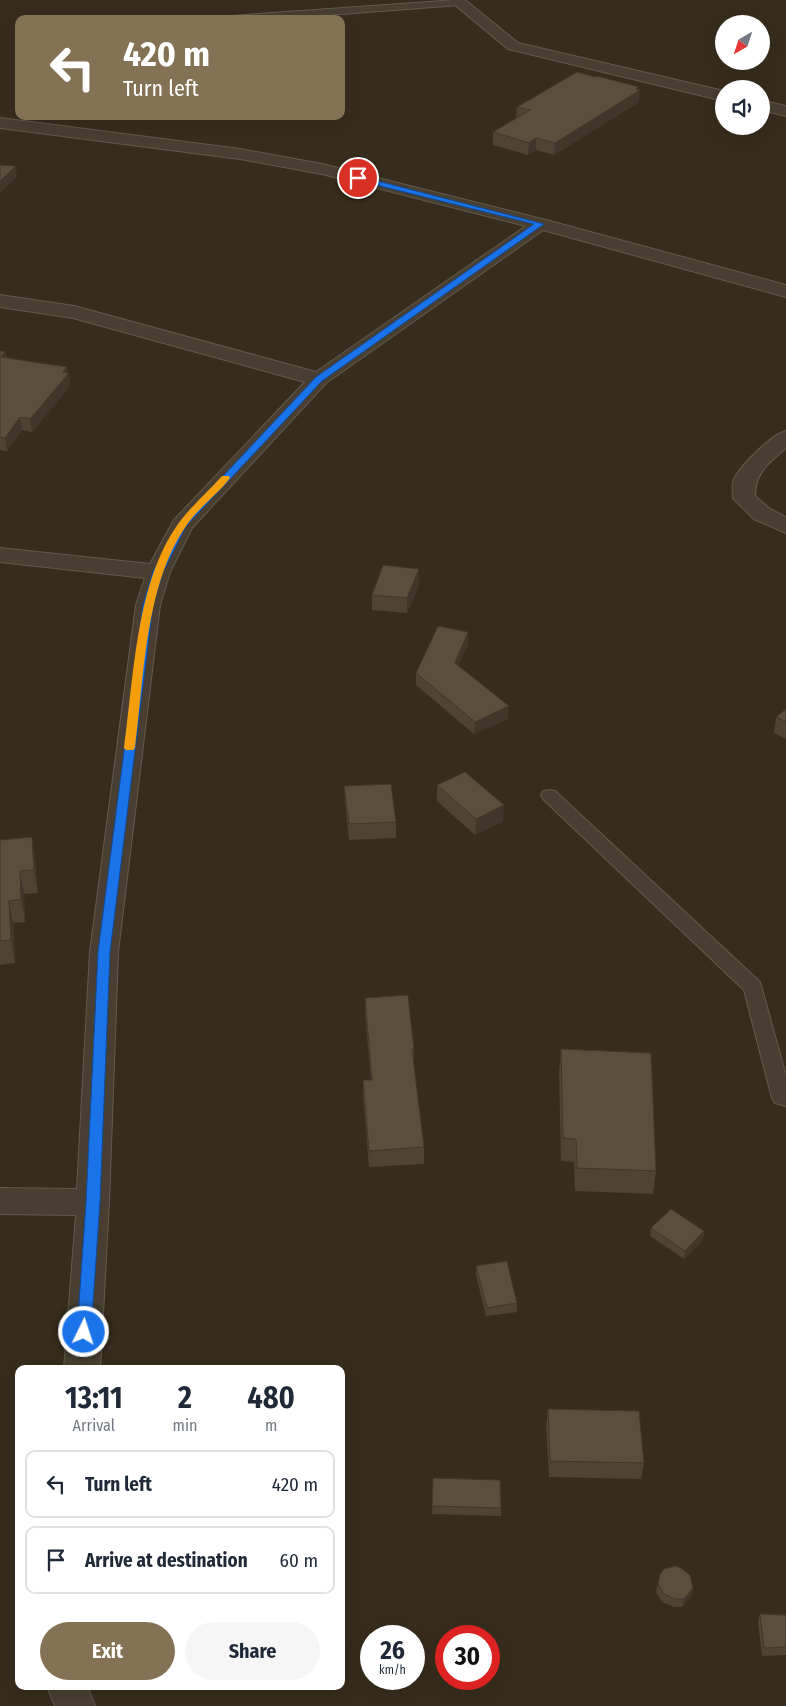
<!DOCTYPE html>
<html lang="en">
<head>
<meta charset="utf-8">
<style>
  body { margin:0; font-family:"Fira Sans Condensed",sans-serif; background:#f6f6f7; color:#1f2937; height:100vh; display:flex; flex-direction:column; font-size:19px; white-space:nowrap }
  * { box-sizing:border-box; margin:0 }
  p { font-size:16px; color:#747a83 }
  .icon { flex:none; width:28px; height:28px; fill:none; stroke:currentColor; stroke-width:2; stroke-linecap:round; stroke-linejoin:round }
  .map { position:relative; flex:1; overflow:hidden }
  .panel { position:absolute; left:15px; top:1365px; width:330px; height:325px; display:flex; flex-direction:column; background:#fff; border-radius:10px; box-shadow:0 5px 20px #0002 }
  .panel>* { flex:none }
  .banner { position:absolute; left:15px; top:15px; width:330px; height:105px; border-radius:10px; box-shadow:0 5px 20px #0002; background:#837254; color:#fff; overflow:hidden }
  .needle { width:32px; rotate:219deg }
  .buttons { position:absolute; left:715px; top:15px; display:grid; gap:10px }
  .buttons a { display:grid; place-items:center; width:55px; height:55px; border-radius:50%; background:#fff; box-shadow:0 5px 20px #0002; font-size:25px }
  .speed { position:absolute; left:360px; top:1625px; display:flex; gap:10px; font-size:25px; font-weight:700; text-align:center }
  .speed>* { display:grid; place-content:center; width:65px; height:65px; border-radius:50%; background:#fff; box-shadow:0 5px 20px #0002; line-height:1 }
  .speed small { font-size:12px; font-weight:400 }
  .speed .limit { border:8px solid #d22; background:#fff; color:#111 }
  .pin { position:absolute; display:grid; place-items:center; width:42px; height:42px; color:#fff; margin:-21px; border:2px solid #fff; border-radius:50%; box-shadow:0 1px 5px #0007 }
  .me { position:absolute; width:55px; margin:-28px; rotate:4deg; stroke-linejoin:round; filter:drop-shadow(0 0 4px #0008) }
  .turn { display:flex; align-items:center; gap:18px; height:105px; padding:0 25px; font-size:22px }
  .turn .icon { width:65px; height:65px; stroke-width:2.5 }
  .turn b { display:block; font-size:35px; line-height:42px }
  .eta { display:flex; justify-content:space-evenly; align-items:center; height:85px; text-align:center }
  .eta b { font-size:30px; font-weight:700; line-height:35px }
  .primary-button { display:flex; gap:10px; margin-top:auto; padding:10px 25px }
  .primary-button a { flex:1; height:58px; border-radius:30px; background:#837254; color:#fff; font-size:20px; font-weight:700; line-height:58px; text-align:center }
  .primary-button a+a { background:#f6f6f7; color:#1f2937 }
  ul { padding:0; list-style:none }
  li { display:flex; align-items:center; gap:15px; height:68px; margin:0 10px 8px; padding:0 15px; border:2px solid #e0e1e3; border-radius:10px }
  li div { flex:1 }
  li b { display:block; font-size:19px }
  li em { font-style:normal }
  .map>svg:first-child { display:block }
</style>
</head>
<body>
<div class="map">
<svg width="786" height="1706" viewBox="0 0 786 1706">
  <rect width="100%" height="100%" fill="#372d1e"/>
  <g fill="none" stroke-linecap="round" stroke-linejoin="round">
    <g stroke="#635a4c" stroke-width="2">
      <g id="lane">
        <path d="M457 0 462 3 460 5 275 19H226L231 16Z"/>
        <path d="M549 790 555 791 760 982 786 1076V1106L775 1103 772 1098 744 990 543 799 541 795 543 791Z"/>
      </g>
    </g>
    <g stroke="#635a4c" stroke-width="2">
      <g id="street">
        <path d="M449 0H465L518 43 724 91V101L508 49Z"/>
        <path d="M761 100 786 106V116L761 110Z"/>
        <path d="M0 118 240 149 322 164 546 220 786 285V297L543 230 326 383 192 528 170 572 160 605 118 952 109 1202 100 1369H64L76 1215 0 1214V1188L77 1189 90 952 136 605 145 578 0 562V548L150 564 174 520 305 382 73 318 0 307V295L74 306 316 372 526 226 322 174 240 159 0 128Z"/>
        <path d="M786 431V448C769 463 755 472 755 496L770 509 786 517V533L754 519 733 498C733 493 732 486 733 482 737 468 772 434 786 431Z"/>
        <path d="M47 1686H87L95 1706H55Z"/>
      </g>
    </g>
    <use href="#lane" fill="#483f32" fill-rule="evenodd"/>
    <use href="#street" fill="#483f32" fill-rule="evenodd"/>
  </g>
  <g fill="#4e4334">
    <path d="M595 77 639 87V102L554 155 536 150 528 155 493 145V132L516 118 517 107Z"/>
    <path d="M0 351H5L6 357 68 373 70 386 32 432 22 430 7 451 0 450Z"/>
    <path d="M419 585 407 613 372 610V595Z"/>
    <path d="M468 632V644L458 666 508 719 474 734 416 685V673Z"/>
    <path d="M786 709V739L774 733 776 717Z"/>
    <path d="M437 785 503 821 475 835 437 801Z"/>
    <path d="M344 786 396 822V838L349 840 345 802Z"/>
    <path d="M0 840 35 860 38 893 24 894 25 922 13 923 15 963 0 965Z"/>
    <path d="M365 998 414 1049V1065L424 1147V1164L369 1167 363 1096V1080H371L365 1014Z"/>
    <path d="M561 1049 656 1171 653 1194 575 1191 574 1162 561 1161 559 1072Z"/>
    <path d="M651 1228 704 1231 703 1240 684 1259 650 1236Z"/>
    <path d="M476 1266 517 1303V1312L486 1316 476 1275Z"/>
    <path d="M548 1409 644 1463 641 1479 549 1477 546 1425Z"/>
    <path d="M433 1478 501 1508V1516L432 1514Z"/>
    <path d="M660 1574 693 1588 691 1596 682 1607H674L662 1602 656 1592Z"/>
    <path d="M760 1614 786 1615V1655L762 1656 758 1622Z"/>
  </g>
  <g fill="#40372a">
    <path d="M639 87V91L640 90 639 102 554 155 555 143Z"/>
    <path d="M536 138V150L528 155 529 143Z"/>
    <path d="M16 166 17 177 0 193V181Z"/>
    <path d="M5 351 7 364 1 357Z"/>
    <path d="M67 367 68 374 69 373 70 386 32 432 30 419Z"/>
    <path d="M20 417 22 430 7 451 5 438Z"/>
    <path d="M419 569V585L407 613V598Z"/>
    <path d="M468 632V644L454 675 455 663Z"/>
    <path d="M509 706 508 719 474 734 475 722Z"/>
    <path d="M504 805 503 821 475 835 476 819Z"/>
    <path d="M32 837 35 860 38 893 34 870Z"/>
    <path d="M20 871 24 894 25 922 21 899Z"/>
    <path d="M9 901 13 923 15 963 11 940Z"/>
    <path d="M704 1231 703 1240 684 1259 685 1251Z"/>
    <path d="M693 1588 691 1596 682 1607 684 1599Z"/>
  </g>
  <g fill="#5b4e3c" stroke="#40372a">
    <path d="M207 15 208 19H203Z"/>
    <path d="M577 72 595 77 597 76 639 87 636 89 640 90 555 143 536 138 529 143 493 132 530 110 517 107Z"/>
    <path d="M0 165 16 166 0 181Z"/>
    <path d="M0 351H5L1 357 67 367 63 372 69 373 30 419 20 417 5 438 0 437Z"/>
    <path d="M383 565 419 569 407 598 372 595Z"/>
    <path d="M438 626 468 632 455 663 509 706 475 722 416 673Z"/>
    <path d="M786 709V722L776 717Z"/>
    <path d="M465 772 504 805 476 819 437 785Z"/>
    <path d="M391 784 396 822 349 824 344 786Z"/>
    <path d="M32 837 34 870 20 871 21 899 9 901 11 940 0 941V840Z"/>
    <path d="M408 995 414 1049H412L424 1147 369 1151 363 1080H372L365 998Z"/>
    <path d="M561 1049 651 1053 656 1171 577 1168 576 1139 563 1138Z"/>
    <path d="M671 1209 704 1231 685 1251 651 1228Z"/>
    <path d="M507 1261 517 1303 487 1308 476 1266Z"/>
    <path d="M548 1409 639 1411 644 1463 550 1461Z"/>
    <path d="M433 1478 500 1480 501 1508 432 1506Z"/>
    <path d="M675 1566 681 1568 690 1575 693 1588 684 1599H675L664 1594 658 1584 660 1574 664 1569Z"/>
    <path d="M760 1614 786 1615V1647L764 1648Z"/>
  </g>
  <path fill="#1a73e8" stroke="#114b97" d="M358 176 544 224 322 381 186 526 163 572 153 605 110 952 100 1202 91 1332 89 1336 84 1338 79 1336 77 1332 86 1202 98 952 143 605 153 572 179 523 316 377 534 224 356 180V177Z"/>
  <path fill="#f59e0b" d="M222 476H229L230 478C217 495 198 508 186 526 145 585 144 678 135 748L133 750H126L124 748C134 676 136 583 178 524 190 507 208 492 222 476Z"/>
</svg>
<div class="buttons">
<a><svg class="needle" viewBox="-14 -14 28 28"><path d="M0-13l5 13h-10z" fill="#e53935"/><path d="M0 13l5-13h-10z" fill="#747a83"/></svg></a>
<a><svg class="icon" aria-label="sound" viewBox="0 0 24 24"><path d="M4 9h4l5-4v14l-5-4H4zM17 9q2 3 0 6"/></svg></a>
</div>
<div class="speed"><div>26<small>km/h</small></div><div class="limit">30</div></div>
<div class="pin" style="left:358px;top:178px;background:#d93025"><svg class="icon" aria-label="arrive" viewBox="0 0 24 24"><path d="M6 21V4h12l-3 4 3 4H6"/></svg></div>
<svg class="me" style="left:84px;top:1332px" viewBox="-20 -20 40 40"><circle r="17" fill="#1a73e8" stroke="#fff" stroke-width="3"/><path d="M0-11L8 9 0 5-8 9z" fill="#fff"/></svg>
<div class="banner">
<div class="turn"><svg class="icon" aria-label="left" viewBox="0 0 24 24"><path d="M17 20v-9H6M10 6l-5 5 5 5"/></svg><div><b>420 m</b>Turn left</div></div>
</div>
<section class="panel">
<div class="eta">
<div><b>13:11</b><p>Arrival</p></div>
<div><b>2</b><p>min</p></div>
<div><b>480</b><p>m</p></div>
</div>
<ul>
<li><svg class="icon" aria-label="left" viewBox="0 0 24 24"><path d="M17 20v-9H6M10 6l-5 5 5 5"/></svg><div><b>Turn left</b></div><em>420 m</em></li>
<li><svg class="icon" aria-label="arrive" viewBox="0 0 24 24"><path d="M6 21V4h12l-3 4 3 4H6"/></svg><div><b>Arrive at destination</b></div><em>60 m</em></li>
</ul>
<div class="primary-button"><a>Exit</a><a>Share</a></div>
</section>
</div>
</body>
</html>
